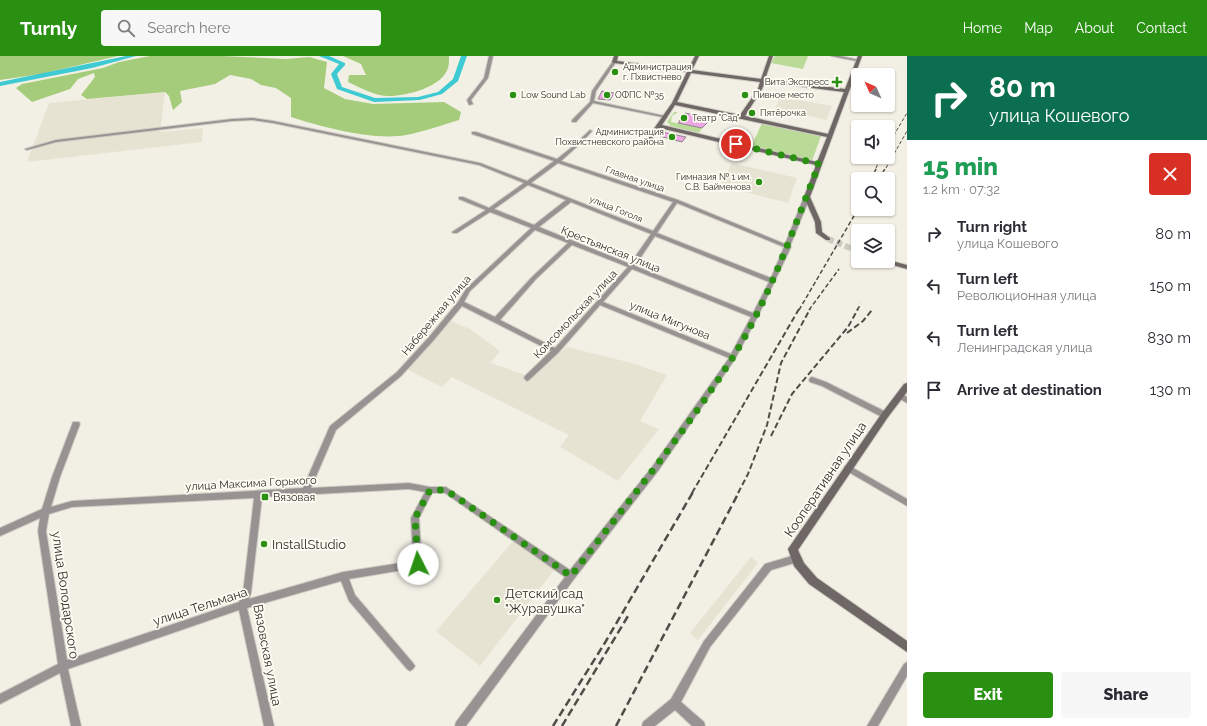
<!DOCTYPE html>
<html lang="en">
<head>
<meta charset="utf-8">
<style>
  body { margin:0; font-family:Raleway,sans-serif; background:#f7f7f7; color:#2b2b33; height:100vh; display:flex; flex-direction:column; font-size:15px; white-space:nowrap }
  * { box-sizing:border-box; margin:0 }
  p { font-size:13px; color:#7c7c81 }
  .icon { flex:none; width:22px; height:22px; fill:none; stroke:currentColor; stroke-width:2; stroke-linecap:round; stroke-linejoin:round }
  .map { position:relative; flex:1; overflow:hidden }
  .drawer { display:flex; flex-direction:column; background:#fff; width:300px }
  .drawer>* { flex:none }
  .guide { background:#0b6e4f; color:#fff; overflow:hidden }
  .needle { width:26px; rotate:315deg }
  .buttons { position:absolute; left:851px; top:12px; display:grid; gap:8px }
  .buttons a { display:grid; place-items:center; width:44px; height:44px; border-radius:4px; background:#fff; box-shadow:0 1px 3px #0004; font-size:20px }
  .pin { position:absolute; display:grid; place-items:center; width:34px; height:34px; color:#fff; margin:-17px; border:2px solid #fff; border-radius:50%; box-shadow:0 1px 4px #0007 }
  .me { position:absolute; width:44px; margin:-22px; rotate:356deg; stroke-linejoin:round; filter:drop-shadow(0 0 3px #0008) }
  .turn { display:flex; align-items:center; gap:14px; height:84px; padding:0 16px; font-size:18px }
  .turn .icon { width:52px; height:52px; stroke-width:2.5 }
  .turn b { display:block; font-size:28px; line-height:34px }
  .round { display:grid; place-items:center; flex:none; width:42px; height:42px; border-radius:4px; background:#f7f7f7 }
  .head { display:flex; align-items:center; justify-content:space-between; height:68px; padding:0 16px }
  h1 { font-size:24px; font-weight:800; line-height:30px; color:#1e9e55 }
  .button { display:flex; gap:8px; margin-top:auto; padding:8px 16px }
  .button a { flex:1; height:46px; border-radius:4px; background:#2a9012; color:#fff; font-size:16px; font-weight:800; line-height:46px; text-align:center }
  .button a+a { background:#f7f7f7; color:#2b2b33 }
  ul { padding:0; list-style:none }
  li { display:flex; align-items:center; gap:12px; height:52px; padding:0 16px }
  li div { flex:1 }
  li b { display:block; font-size:15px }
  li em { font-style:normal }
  header { display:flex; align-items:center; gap:24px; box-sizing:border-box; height:56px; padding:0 20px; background:#2a9012; color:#fff }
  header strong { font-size:19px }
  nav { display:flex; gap:22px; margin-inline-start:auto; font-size:14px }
  .search { width:280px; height:36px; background:#f7f7f7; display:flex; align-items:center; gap:10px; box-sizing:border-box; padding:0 14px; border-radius:4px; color:#7c7c81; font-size:15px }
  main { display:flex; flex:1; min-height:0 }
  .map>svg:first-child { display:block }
</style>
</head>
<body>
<header>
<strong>Turnly</strong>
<div class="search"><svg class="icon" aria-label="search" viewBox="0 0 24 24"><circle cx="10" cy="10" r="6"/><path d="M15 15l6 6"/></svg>Search here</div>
<nav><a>Home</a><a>Map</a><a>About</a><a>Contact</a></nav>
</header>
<main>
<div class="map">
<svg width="907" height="670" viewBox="0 0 907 670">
  <rect width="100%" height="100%" fill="#f2f0e5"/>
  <g fill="#e7e3d3">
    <path d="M165 36 160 76 203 72 202 86 27 106 49 47Z"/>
    <path d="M780 41 788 42 832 50 826 64 786 54 784 56 775 54Z"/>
    <path d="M732 107 797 122 788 147 720 130Z"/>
    <path d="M451 265 470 273 500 295 491 307 531 321 567 291 632 307 667 319 640 365 659 373 618 425 560 391 569 379 452 321 442 331 406 313Z"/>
    <path d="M514 484 555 513 480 610 436 575Z"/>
    <path d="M751 501 758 507 698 584 690 577Z"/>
  </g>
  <g fill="#badb98">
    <path d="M775 0H808L803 13 771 7Z"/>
    <path d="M674 56H678L672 60 671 66 702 72 699 77 671 70 667 66Z"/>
    <path d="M762 67 821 80 812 105 751 91Z"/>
  </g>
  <g fill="#a5cc7a">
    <path d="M0 0H118L41 18 0 24Z"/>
    <path d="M150 0H221L286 3 309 1 327 6 324 32 345 43 373 48 444 46 461 56 459 64C442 69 423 76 406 79 373 85 322 71 291 61V42L276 32 261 29 251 23 230 19 215 28 180 35 182 46 173 54 169 40 165 36 87 43 81 39 95 21 94 17 78 23 70 33 32 46 16 32 22 28 103 12 119 6Z"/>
    <path d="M343 0H449C449 4 449 9 448 12 442 31 407 40 389 40 375 40 361 32 348 26L349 19H366L361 8Z"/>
  </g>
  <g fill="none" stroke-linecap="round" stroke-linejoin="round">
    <g fill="#3ecad3" fill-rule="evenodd">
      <path d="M126 0H136L92 12 0 30V26Z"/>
      <path d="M319 0H329L345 7V9L337 18 342 31 375 42 418 41 438 36 453 23 461 0H467L458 25 442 38 420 44 374 46 337 33 331 18 339 8Z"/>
    </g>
  </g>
  <g fill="#eea6e5" stroke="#8d858c">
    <path d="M602 35 614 37 610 44 598 43Z"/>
    <path d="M685 57 708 62 707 64 709 65 702 72 678 67Z"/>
    <path d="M662 76 686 81 682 86 659 80Z"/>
  </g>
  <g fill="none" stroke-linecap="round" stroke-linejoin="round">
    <path stroke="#cbc9bf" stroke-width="6" stroke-dasharray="6 3" stroke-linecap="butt" d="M828 183 853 193"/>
    <g stroke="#cfcdc3" stroke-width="2">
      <g id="street">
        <path d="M489 0H493L488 22 471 44 473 48 469 49 467 44 484 22Z"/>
        <path d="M831 0H840L859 4 857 5Z"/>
        <path d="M613 5 616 6 596 35 594 45 665 60 667 61V62L593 47 576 66H572V64L590 46 592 35Z"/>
        <path d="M253 62 273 65 480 107 527 125 554 105 472 78V76H476L557 103 572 91 590 74 592 75 581 87 561 105 678 144 785 188 804 141 807 139 810 141 790 190 791 191 758 260 735 303 658 415 574 523 466 670H455L456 666 565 521 445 437H432L419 462 422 508 421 511 349 523 355 539 413 607 415 610 413 613 410 615 407 613 349 545 341 525 247 552 274 670H264L239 554 68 613 81 670H71L60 617 0 648V638L58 608 38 475 40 462 0 480V472L42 453 52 421 73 366H79L80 368 60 421 51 451 72 445 303 432 330 370 397 316 429 281 458 246 466 233 531 172 490 156 457 177H453L452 176 486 154 459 143V141H463L489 152 524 127 479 109 273 67 253 64 232 65 56 86 27 94 25 93 56 84 232 63ZM558 107 673 146 653 175 531 127ZM528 129 566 144 534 169 494 153ZM571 146 651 178 630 208 539 171ZM677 147 784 191 771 222 657 177ZM535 174 568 187 532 221 495 261 464 246 470 235ZM655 180 769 226 753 257 635 210ZM572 189 628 211 555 292 500 264 536 223ZM632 213 751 261 731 298 603 246ZM600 249 729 302 652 411 570 514 446 431H430L409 427 311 432 336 374 401 320 433 285 462 250 551 295 525 320 524 322 527 325 529 324 558 297ZM409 433 425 436 411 462 413 505 343 516 249 543 251 537 262 441ZM254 442 243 537 239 546 67 604 46 475 49 458 72 451Z"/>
        <path d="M812 321 826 326 888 357 889 359 888 361H882L822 330 810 326 809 324 810 322Z"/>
        <path d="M900 337 907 341V347L898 342 896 340Z"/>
        <path d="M848 409 907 443V450L845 414 844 412 845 410Z"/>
        <path d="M795 499 798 500 799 503 798 506 771 514 710 591 681 646 704 666 705 670H692L675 654 655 670H642L643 666 671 643 704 585 765 508Z"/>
        <path d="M907 606V620L878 670H867L904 608Z"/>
      </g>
    </g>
    <g stroke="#cfcdc3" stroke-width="2">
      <g id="secondary">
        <path d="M614 0H618L617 5 688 14 695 0H699L692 14 761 23 769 0H773L765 23 845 33 858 0H862L810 141 821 166 822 176 830 182V184H826L816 177 815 166 804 141 816 109 660 72 651 85H647L646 84 672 47 687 16 614 7 612 6ZM691 17 760 26 758 33 740 59 677 46ZM765 26 844 36 828 78 745 60 762 33ZM675 49 827 81 817 106 662 69Z"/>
        <path d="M853 191 858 193V197L851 194V192Z"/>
        <path d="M888 204 907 209V213L881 206 880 205Z"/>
        <path d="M907 327V336L888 361 798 494 804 507 817 522 907 585V596L809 528 794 510 788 493 882 357 904 328Z"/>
      </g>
    </g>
    <use href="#street" fill="#989392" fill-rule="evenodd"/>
    <use href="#secondary" fill="#6e6766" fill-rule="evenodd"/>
    <g stroke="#4e4d48" stroke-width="1" stroke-dasharray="3.5 2" stroke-linecap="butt">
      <path d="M888 89 907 57"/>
      <path d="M876 112 881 101"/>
      <path d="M886 112 907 75"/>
    </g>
    <g stroke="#4e4d48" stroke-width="1.5" stroke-dasharray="4.5 2.5" stroke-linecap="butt">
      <path d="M871 123 877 111"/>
      <path d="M879 123 886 111"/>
      <path d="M799 254 858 153"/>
      <path d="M809 254 839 213"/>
      <path d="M857 254 861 248"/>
    </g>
    <g stroke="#4e4d48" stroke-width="2" stroke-dasharray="6 3" stroke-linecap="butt">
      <path d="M847 277 863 265 872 254"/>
      <path d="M771 380 792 338 848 271 858 253"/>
      <path d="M692 437 799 253"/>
      <path d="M738 437 748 418 767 369 781 307 810 253"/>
    </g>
    <g stroke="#4e4d48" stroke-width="2.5" stroke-dasharray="8 4" stroke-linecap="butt">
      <path d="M553 670 606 585 693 436"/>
      <path d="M562 670 628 560"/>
      <path d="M616 670 739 436"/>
    </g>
  </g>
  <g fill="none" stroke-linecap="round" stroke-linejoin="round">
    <path stroke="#2a9012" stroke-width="7" stroke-dasharray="0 12.6" d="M418 508 415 462 430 434H446L571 520C626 448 684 378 733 301 770 241 793 174 819 108L736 88"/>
  </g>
  <g fill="#2a9012" stroke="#fffdf3" stroke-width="1.5">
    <circle cx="615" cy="16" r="4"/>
    <path d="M835 20h4v4h4v4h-4v4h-4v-4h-4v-4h4z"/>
    <circle cx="513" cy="39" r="4"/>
    <circle cx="607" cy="39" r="4"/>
    <circle cx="745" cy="39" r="4"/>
    <circle cx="752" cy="57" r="4"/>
    <circle cx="684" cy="62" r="4"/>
    <circle cx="672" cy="81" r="4"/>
    <circle cx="759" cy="126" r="4"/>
    <rect x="261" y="437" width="8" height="8" rx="2"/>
    <circle cx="264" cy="488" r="4"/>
    <circle cx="497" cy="544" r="4"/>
  </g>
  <g text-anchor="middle" stroke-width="3.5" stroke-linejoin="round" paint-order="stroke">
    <g font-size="9" fill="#2e2d29" stroke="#fffdf3" text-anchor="start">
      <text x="623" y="14">Администрация<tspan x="623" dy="10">г. Пхвистнево</tspan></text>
      <text x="829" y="29" text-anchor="end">Вита Экспресс</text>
      <text x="521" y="42">Low Sound Lab</text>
      <text x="615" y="42">ОФПС №35</text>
      <text x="753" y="42">Пивное место</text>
      <text x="760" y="60">Пятёрочка</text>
      <text x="692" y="65">Театр "Сад"</text>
      <text x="664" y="79" text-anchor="end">Администрация<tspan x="664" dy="10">Похвистневского района</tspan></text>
      <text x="751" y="124" text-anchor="end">Гимназия № 1 им.<tspan x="751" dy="10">С.В. Байменова</tspan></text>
    </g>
    <g font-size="9" fill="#2e2d29" stroke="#fffdf3">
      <text transform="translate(635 123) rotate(19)" y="3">Главная улица</text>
      <text transform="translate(616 153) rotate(22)" y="3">улица Гоголя</text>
    </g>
    <g font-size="11" fill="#2e2d29" stroke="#fffdf3">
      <text transform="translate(611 193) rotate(22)" y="4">Крестьянская улица</text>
      <text transform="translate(575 258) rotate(-47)" y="4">Комсомольская улица</text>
      <text transform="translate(436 259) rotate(-50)" y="4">Набережная улица</text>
      <text transform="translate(670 264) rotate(22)" y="4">улица Мигунова</text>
      <text transform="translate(251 427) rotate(-3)" y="4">улица Максима Горького</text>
    </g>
    <g font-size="11" fill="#2e2d29" stroke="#fffdf3" text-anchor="start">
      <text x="273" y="445">Вязовая</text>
    </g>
    <g font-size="13" fill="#2e2d29" stroke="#fffdf3">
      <text transform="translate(825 423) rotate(-56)" y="5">Кооперативная улица</text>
      <text transform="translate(66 539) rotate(82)" y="5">улица Володарского</text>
      <text transform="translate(200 550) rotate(-18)" y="5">улица Тельмана</text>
      <text transform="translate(268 599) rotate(79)" y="5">Вязовская улица</text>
    </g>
    <g font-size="13" fill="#2e2d29" stroke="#fffdf3" text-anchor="start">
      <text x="272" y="493">InstallStudio</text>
      <text x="505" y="542">Детский сад<tspan x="505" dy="15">"Журавушка"</tspan></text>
    </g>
  </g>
</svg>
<div class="buttons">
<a><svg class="needle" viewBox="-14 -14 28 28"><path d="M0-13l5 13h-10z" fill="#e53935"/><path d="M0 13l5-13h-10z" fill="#7c7c81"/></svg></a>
<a><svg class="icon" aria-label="sound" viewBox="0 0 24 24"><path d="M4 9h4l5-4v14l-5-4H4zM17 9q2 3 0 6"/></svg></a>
<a><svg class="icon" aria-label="search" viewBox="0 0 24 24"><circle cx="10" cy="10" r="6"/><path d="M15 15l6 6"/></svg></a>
<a><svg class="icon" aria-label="layers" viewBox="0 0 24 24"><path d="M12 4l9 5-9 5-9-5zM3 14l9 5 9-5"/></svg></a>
</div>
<div class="pin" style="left:736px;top:88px;background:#d93025"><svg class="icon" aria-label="arrive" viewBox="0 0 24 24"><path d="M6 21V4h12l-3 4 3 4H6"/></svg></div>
<svg class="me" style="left:418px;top:508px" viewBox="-20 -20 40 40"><circle r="19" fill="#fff"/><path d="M0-13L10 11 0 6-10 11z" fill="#2a9012"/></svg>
</div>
<section class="drawer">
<div class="guide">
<div class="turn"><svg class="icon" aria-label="right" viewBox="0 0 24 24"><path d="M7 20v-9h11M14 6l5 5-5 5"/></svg><div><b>80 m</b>улица Кошевого</div></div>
</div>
<div class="head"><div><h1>15 min</h1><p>1.2 km · 07:32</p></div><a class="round" style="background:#d93025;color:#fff"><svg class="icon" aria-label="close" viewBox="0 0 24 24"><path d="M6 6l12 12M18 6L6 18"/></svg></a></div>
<ul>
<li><svg class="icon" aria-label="right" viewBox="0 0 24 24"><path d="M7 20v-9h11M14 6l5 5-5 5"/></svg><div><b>Turn right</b><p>улица Кошевого</p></div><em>80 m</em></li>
<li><svg class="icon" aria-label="left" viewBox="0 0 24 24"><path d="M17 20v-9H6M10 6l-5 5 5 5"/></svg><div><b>Turn left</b><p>Революционная улица</p></div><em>150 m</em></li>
<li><svg class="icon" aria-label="left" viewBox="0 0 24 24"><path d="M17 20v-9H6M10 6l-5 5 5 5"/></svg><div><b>Turn left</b><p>Ленинградская улица</p></div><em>830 m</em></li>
<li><svg class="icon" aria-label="arrive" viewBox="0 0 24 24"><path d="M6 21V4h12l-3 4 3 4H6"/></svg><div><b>Arrive at destination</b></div><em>130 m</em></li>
</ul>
<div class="button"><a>Exit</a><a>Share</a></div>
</section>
</main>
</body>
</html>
